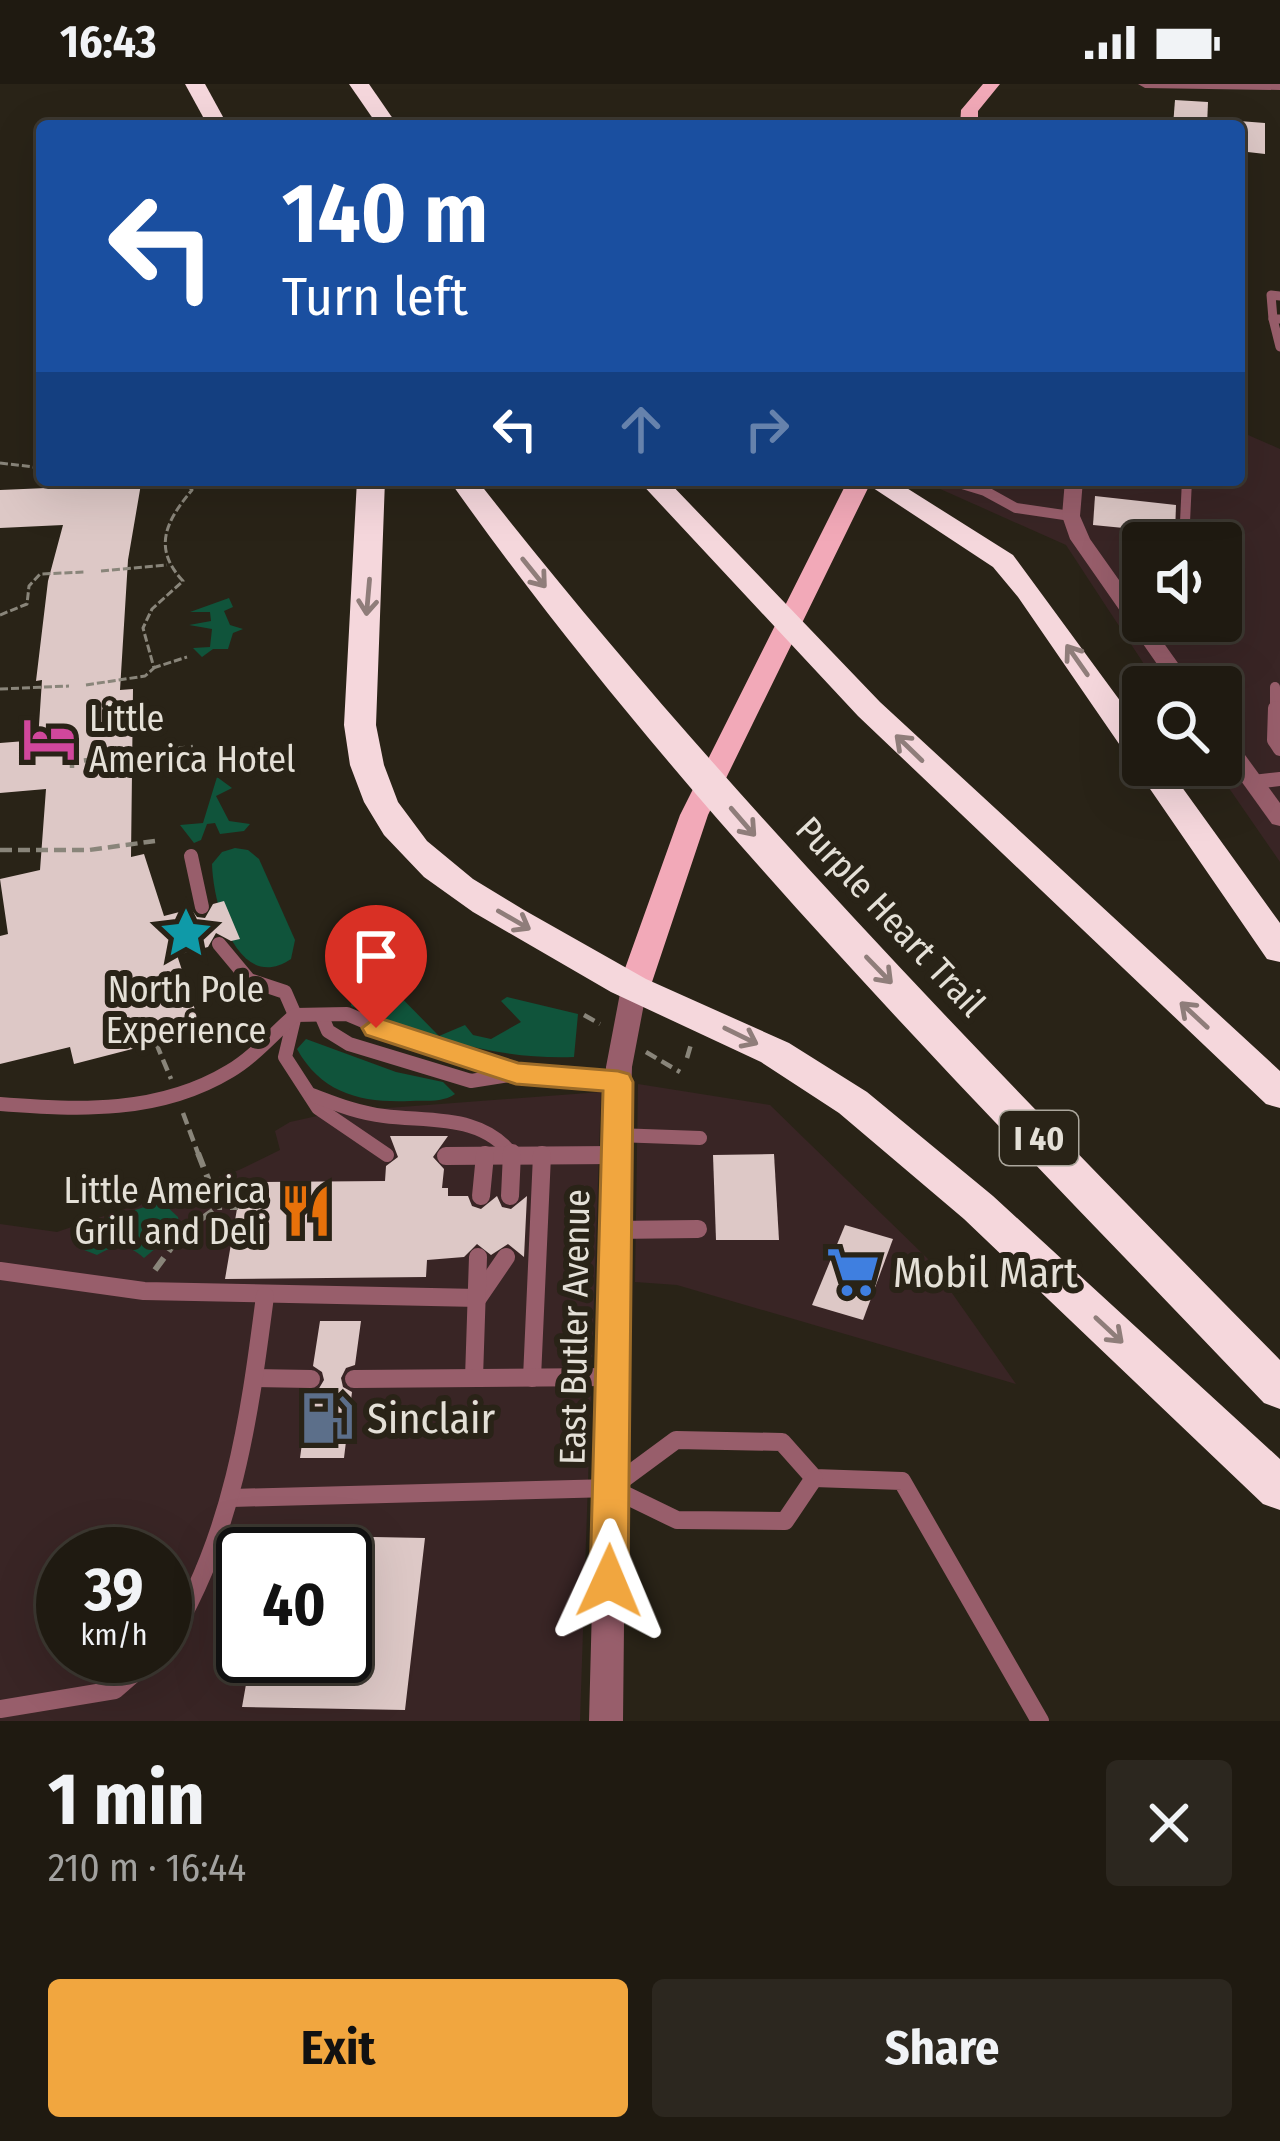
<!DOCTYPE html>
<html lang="en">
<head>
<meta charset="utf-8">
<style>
  body { margin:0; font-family:"Fira Sans Condensed",sans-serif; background:#2c271f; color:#f1f3f6; height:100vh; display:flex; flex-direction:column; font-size:45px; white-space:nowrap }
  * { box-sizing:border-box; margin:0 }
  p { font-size:39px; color:#a1a19f }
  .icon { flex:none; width:66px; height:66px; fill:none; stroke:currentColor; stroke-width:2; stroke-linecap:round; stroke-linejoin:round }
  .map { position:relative; height:1637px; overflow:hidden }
  .panel { display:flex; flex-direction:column; background:#1f1a11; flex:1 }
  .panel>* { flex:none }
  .guide { position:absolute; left:36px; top:36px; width:1209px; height:366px; border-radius:12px; box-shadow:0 12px 48px #0002,0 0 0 3px #3c3831; background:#1a4fa0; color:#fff; overflow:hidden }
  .buttons { position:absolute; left:1122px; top:438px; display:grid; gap:24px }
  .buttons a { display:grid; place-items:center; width:120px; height:120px; border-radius:12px; background:#1f1a11; box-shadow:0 12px 48px #0002,0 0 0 3px #3c3831; font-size:60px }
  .speed { position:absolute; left:36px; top:1443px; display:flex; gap:24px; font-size:60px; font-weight:700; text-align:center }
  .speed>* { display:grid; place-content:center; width:156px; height:156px; border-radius:50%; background:#1f1a11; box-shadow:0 12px 48px #0002,0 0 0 3px #3c3831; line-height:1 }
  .speed small { font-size:30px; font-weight:400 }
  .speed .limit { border:6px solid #111; border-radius:18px; background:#fff; color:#111 }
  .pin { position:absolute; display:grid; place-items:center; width:102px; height:102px; color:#fff; margin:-123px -51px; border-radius:50% 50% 50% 0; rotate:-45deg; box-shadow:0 0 12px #0007 }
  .pin .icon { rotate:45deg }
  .me { position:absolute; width:132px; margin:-66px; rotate:1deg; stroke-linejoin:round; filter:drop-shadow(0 0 9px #0008) }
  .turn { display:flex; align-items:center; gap:42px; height:252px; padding:0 48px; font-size:54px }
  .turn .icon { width:156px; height:156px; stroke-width:2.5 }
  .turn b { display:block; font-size:84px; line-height:102px }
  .lanes { display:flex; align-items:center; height:114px; padding:0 48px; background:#0003; justify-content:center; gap:60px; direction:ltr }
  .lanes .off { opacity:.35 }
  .round { display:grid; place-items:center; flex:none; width:126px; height:126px; border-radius:12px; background:#2c271f }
  .overview { display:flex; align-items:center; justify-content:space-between; height:204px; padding:0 48px }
  h1 { font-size:72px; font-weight:700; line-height:90px }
  .cta { display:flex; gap:24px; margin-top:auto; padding:24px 48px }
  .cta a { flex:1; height:138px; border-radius:12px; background:#f1a63f; color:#111; font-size:48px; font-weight:700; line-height:138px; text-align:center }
  .cta a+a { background:#2c271f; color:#f1f3f6 }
  .status { display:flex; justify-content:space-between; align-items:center; height:84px; padding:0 60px; background:#1f1a11; direction:ltr }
  .status svg { height:33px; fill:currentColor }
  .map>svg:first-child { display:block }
</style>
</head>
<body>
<div class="status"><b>16:43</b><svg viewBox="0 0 49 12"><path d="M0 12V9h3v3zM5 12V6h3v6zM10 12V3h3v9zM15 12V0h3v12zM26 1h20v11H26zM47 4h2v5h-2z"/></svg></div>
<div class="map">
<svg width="1280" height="1637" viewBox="0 0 1280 1637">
  <rect width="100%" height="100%" fill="#292317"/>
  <g fill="#392525" fill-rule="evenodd">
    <path d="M1239 347 1280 365V778L1213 681H1221V603H1159L1066 461 920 396H1239ZM1143 459H1221V537H1143Z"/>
    <path d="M638 1000 770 1021 928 1175 1016 1300 677 1201 635 1198Z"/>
    <path d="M601 1008 580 1637H0V1140L57 1148 239 1086 280 1066 275 1047 290 1038 335 1028ZM63 1470H165V1572H63ZM243 1470H345V1572H243Z"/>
  </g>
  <g fill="#10543b">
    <path d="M229 514 233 523 224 527 230 541 243 545 233 549 228 565H213L202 573 193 564 210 563 212 545 189 541 211 537 210 528H190Z"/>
    <path d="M217 693 232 704 216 712 229 737 250 740 244 747 220 750 215 739 207 740 201 756 194 759 180 741 203 739Z"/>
    <path d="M235 764 248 766 259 775 295 856 291 875C238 911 213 821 212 780L222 768Z"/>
    <path d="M380 892 439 952 465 941 473 951 491 955 521 938 501 917 507 913 578 930 574 973C496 976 422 952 351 922L352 913Z"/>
    <path d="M306 955 396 988 443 998 455 1010C442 1019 426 1016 410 1017 362 1019 322 1010 297 965Z"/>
    <path d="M162 1118 178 1133 180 1144 144 1174C127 1159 116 1160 97 1171L79 1164 97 1137Z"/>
  </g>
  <g fill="#ddc8c6">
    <path d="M1175 16 1208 18 1207 42H1173Z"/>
    <path d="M1239 37 1265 39V70L1239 67Z"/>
    <path d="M141 400 128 476 120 606 133 605 131 773 144 770 164 832 191 825 197 833 205 834 213 820 224 817 240 855 231 857 216 849 208 863 177 871 202 947 74 980 70 963 0 980V852L8 850 0 795 40 786 46 705 0 709V659L38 656 42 596 36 597 48 497 63 441 0 444V406Z"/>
    <path d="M1095 412 1176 421 1175 449 1093 441Z"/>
    <path d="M390 1052H448L433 1073 444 1085 442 1104H448V1112H468L472 1122 481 1125 497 1112 502 1123 511 1125 527 1112 524 1173 508 1160 491 1171 477 1160 464 1173 427 1176 426 1193 225 1195 238 1119H257L261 1098 385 1097 386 1082 398 1073Z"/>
    <path d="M774 1070 779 1156H716L713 1071Z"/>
    <path d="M845 1141 893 1155 863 1236 812 1221Z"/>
    <path d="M320 1237H361L355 1281 346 1284 341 1294 343 1303 352 1308 344 1374H300L309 1308 318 1306 324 1296 322 1288 313 1282Z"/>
    <path d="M272 1451 425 1454 405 1626 242 1623 251 1572H345V1470H269Z"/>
  </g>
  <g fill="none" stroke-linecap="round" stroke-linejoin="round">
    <g stroke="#89857a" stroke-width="3" stroke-dasharray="8 3" stroke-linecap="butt">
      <path d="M0 379 42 384"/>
      <path d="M101 487 167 481"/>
      <path d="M0 531 27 520 29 502 40 490 84 488"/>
      <path d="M153 584 187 573"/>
      <path d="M86 601 145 592 154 584 143 544 152 525 183 497C152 464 166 437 192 406L182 396"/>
      <path d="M0 605 69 602"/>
    </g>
    <g stroke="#89857a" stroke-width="4.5" stroke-dasharray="12 6" stroke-linecap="butt">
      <path d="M72 684V678L193 663"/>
      <path d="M0 766H89L155 757"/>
      <path d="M584 931 600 940"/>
      <path d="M156 959 171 995"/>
      <path d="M646 968 680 988"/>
      <path d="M687 974 692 957"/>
      <path d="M183 1029 199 1072"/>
    </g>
    <g stroke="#89857a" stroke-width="6" stroke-dasharray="15 8" stroke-linecap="butt">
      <path d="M198 1069 219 1123H238"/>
      <path d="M155 1186 182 1149 218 1123"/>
    </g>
    <g stroke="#985e6b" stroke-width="9">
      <path d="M1273 235 1271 211 1280 212"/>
      <path d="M1280 235H1273L1280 263"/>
    </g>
    <g stroke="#985e6b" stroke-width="10">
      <path d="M949 396 985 407 1016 424 1071 432"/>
      <path d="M1184 459 1187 396"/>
      <path d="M1179 537V544"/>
      <path d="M1275 627V603"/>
    </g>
    <g stroke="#985e6b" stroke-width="14">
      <path d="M1275 624 1274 656 1280 665"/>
      <path d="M1253 698 1280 695"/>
      <path d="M191 772 202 823"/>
      <path d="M219 860 249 896 285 908 295 931 285 973 318 1024 387 1071"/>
      <path d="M322 933 328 947 349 960 471 997 516 990 618 998"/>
      <path d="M312 1011C336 1020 358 1029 384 1032 430 1038 483 1030 513 1072"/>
      <path d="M0 1020C80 1026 159 1030 230 987 254 973 274 949 295 931L347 930 418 960 516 990"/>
      <path d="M616 1051 700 1054"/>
      <path d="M446 1072 615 1071"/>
    </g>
    <g stroke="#985e6b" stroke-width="18">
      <path d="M446 1072 615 1071"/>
      <path d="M481 1112 485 1071"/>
      <path d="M510 1112 512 1069"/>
      <path d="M613 1146 698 1145"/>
      <path d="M0 1187 144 1207 478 1214 506 1173"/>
      <path d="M254 1294 311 1295"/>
      <path d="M474 1294 478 1173"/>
      <path d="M532 1294 542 1071"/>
      <path d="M354 1295 612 1293"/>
      <path d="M615 1401 676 1356 782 1358 814 1394 902 1397 1040 1637"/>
      <path d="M232 1414 611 1404 677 1436 785 1437 814 1394"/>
      <path d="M165 1562C233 1454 249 1336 265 1212"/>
      <path d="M0 1625 115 1606 154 1572"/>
    </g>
    <g fill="#985e6b" fill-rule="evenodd">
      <path d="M1138 0H1280V6L1145 4Z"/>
      <path d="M1065 396H1083L1080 432 1090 455 1143 530V537H1148L1195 603H1173L1070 455 1062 432Z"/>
      <path d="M1221 647 1229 649 1280 719V742L1272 740 1221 669Z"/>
      <path d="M634 895 647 904 632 983 629 1071 623 1637H589L606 983 621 904Z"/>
    </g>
    <g fill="#f2a9b8" fill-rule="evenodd">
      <path d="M983 0H1000L978 27V42H960L961 26Z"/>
      <path d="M848 396H872L708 731 650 904 645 912H623L618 904 680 731Z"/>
    </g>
    <g fill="#f5d7dc" fill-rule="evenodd">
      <path d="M185 0H205L228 42H208Z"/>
      <path d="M349 0H369L398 42H378Z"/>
      <path d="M357 396H385L376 641 384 681 398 718 427 757 473 795 524 826 646 895 789 959 867 1008 993 1112 1280 1375V1426L1263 1420 964 1135 839 1029 761 978 611 908 473 828 424 793 384 751 364 718 350 681 344 641Z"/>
      <path d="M449 396H477C723 710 1001 992 1280 1276V1325L1264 1319C986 1027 682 726 449 396Z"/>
      <path d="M638 396H667L880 618 1280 987V1024L1266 1020 858 632Z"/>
      <path d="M861 396H894L1013 471 1143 648V681H1166L1280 839V878L1267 875 1018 513 993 483Z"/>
    </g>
  </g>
  <defs><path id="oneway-shaft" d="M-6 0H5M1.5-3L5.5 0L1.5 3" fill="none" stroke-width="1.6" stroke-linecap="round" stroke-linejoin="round" transform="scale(3)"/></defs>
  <g stroke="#8f7d7a">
    <use href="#oneway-shaft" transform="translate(534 489) rotate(51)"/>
    <use href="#oneway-shaft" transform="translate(368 513) rotate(95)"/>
    <use href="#oneway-shaft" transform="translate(1077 576) rotate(-125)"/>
    <use href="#oneway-shaft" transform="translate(909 664) rotate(-136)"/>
    <use href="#oneway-shaft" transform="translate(743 738) rotate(49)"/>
    <use href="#oneway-shaft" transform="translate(514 836) rotate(30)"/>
    <use href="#oneway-shaft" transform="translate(879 886) rotate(46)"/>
    <use href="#oneway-shaft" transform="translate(1194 931) rotate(-137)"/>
    <use href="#oneway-shaft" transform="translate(741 952) rotate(26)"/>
    <use href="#oneway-shaft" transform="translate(1109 1246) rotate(43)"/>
  </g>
  <path fill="#f1a63f" stroke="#9d6c29" stroke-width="3" d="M376 933 518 979 618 987 629 990 633 998 628 1497 622 1509 609 1514 596 1509 590 1497 603 1007 516 1000 366 951 362 944Z"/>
  <defs>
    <g id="hotel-bare" transform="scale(4.14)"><path d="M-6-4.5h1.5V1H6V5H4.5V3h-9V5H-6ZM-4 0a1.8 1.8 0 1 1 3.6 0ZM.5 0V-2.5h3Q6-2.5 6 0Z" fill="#d1479c" stroke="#292317" stroke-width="2.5" paint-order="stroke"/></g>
    <g id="sight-bare" transform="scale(4.14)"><path d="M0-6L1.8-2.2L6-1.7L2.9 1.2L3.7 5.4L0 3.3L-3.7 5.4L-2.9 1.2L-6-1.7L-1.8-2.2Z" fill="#0f9aa8" stroke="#292317" stroke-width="2.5" paint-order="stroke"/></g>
    <g id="restaurant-bare" transform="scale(4.14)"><path d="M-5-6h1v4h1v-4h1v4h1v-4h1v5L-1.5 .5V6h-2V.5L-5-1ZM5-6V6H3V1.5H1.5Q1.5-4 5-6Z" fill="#e8710a" stroke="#292317" stroke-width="2.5" paint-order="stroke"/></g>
    <g id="supermarket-bare" transform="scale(4.14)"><path d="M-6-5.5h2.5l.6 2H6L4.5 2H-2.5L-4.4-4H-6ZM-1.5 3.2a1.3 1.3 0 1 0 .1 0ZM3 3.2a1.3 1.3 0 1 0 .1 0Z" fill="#3f7fe0" stroke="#292317" stroke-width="2.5" paint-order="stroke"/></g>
    <g id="fuel-bare" transform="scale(4.14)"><path d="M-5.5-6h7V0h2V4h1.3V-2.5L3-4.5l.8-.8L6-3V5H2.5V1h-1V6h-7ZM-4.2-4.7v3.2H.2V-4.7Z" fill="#5c6f8a" stroke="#292317" stroke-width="2.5" paint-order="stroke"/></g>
  </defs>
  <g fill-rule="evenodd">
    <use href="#hotel-bare" x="49" y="655"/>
    <use href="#sight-bare" x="186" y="849"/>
    <use href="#restaurant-bare" x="306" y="1127"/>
    <use href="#supermarket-bare" x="853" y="1188"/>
    <use href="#fuel-bare" x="327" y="1334"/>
  </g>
  <g text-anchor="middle" stroke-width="12" stroke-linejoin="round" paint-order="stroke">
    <rect fill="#292317" stroke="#aca79d" stroke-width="3" x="1000" y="1027" width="78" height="54" rx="9"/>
    <g font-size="33" font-weight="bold" fill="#e4e0d7">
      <text x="1039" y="1066">I 40</text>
    </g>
    <g font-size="36" fill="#e4e0d7" stroke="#292317" text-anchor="start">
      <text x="89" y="647">Little<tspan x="89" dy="41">America Hotel</tspan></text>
      <text x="186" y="918" text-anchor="middle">North Pole<tspan x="186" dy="41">Experience</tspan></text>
      <text x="266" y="1119" text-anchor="end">Little America<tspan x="266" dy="41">Grill and Deli</tspan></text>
    </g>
    <g font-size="36" fill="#e4e0d7" stroke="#292317">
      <text transform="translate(891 832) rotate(47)" y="13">Purple Heart Trail</text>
      <text transform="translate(574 1243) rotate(-89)" y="13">East Butler Avenue</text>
    </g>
    <g font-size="42" fill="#e4e0d7" stroke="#292317" text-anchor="start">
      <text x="893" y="1203">Mobil Mart</text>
      <text x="367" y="1349">Sinclair</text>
    </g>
  </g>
</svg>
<div class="buttons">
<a><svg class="icon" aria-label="sound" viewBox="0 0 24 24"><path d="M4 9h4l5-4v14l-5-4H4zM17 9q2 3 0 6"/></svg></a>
<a><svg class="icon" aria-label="search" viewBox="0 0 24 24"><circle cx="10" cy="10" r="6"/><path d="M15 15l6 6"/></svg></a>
</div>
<div class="speed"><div>39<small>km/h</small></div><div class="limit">40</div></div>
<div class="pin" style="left:376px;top:944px;background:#d93025"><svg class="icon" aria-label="arrive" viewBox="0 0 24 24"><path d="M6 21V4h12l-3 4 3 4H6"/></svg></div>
<svg class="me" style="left:609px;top:1497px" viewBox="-20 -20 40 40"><path d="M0-17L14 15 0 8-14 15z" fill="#f1a63f" stroke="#fff" stroke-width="4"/></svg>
<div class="guide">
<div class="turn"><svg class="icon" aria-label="left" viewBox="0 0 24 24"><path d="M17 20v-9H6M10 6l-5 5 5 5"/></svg><div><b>140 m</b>Turn left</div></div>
<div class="lanes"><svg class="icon" aria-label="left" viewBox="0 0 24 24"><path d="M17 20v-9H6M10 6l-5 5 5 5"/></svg><svg class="icon off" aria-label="ahead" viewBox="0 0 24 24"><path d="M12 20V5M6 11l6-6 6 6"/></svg><svg class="icon off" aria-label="right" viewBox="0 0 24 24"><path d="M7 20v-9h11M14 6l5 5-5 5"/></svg></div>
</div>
</div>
<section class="panel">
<div class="overview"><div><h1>1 min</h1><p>210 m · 16:44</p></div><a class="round"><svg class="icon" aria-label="close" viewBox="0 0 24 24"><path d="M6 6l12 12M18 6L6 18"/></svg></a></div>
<div class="cta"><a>Exit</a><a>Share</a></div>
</section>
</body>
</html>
